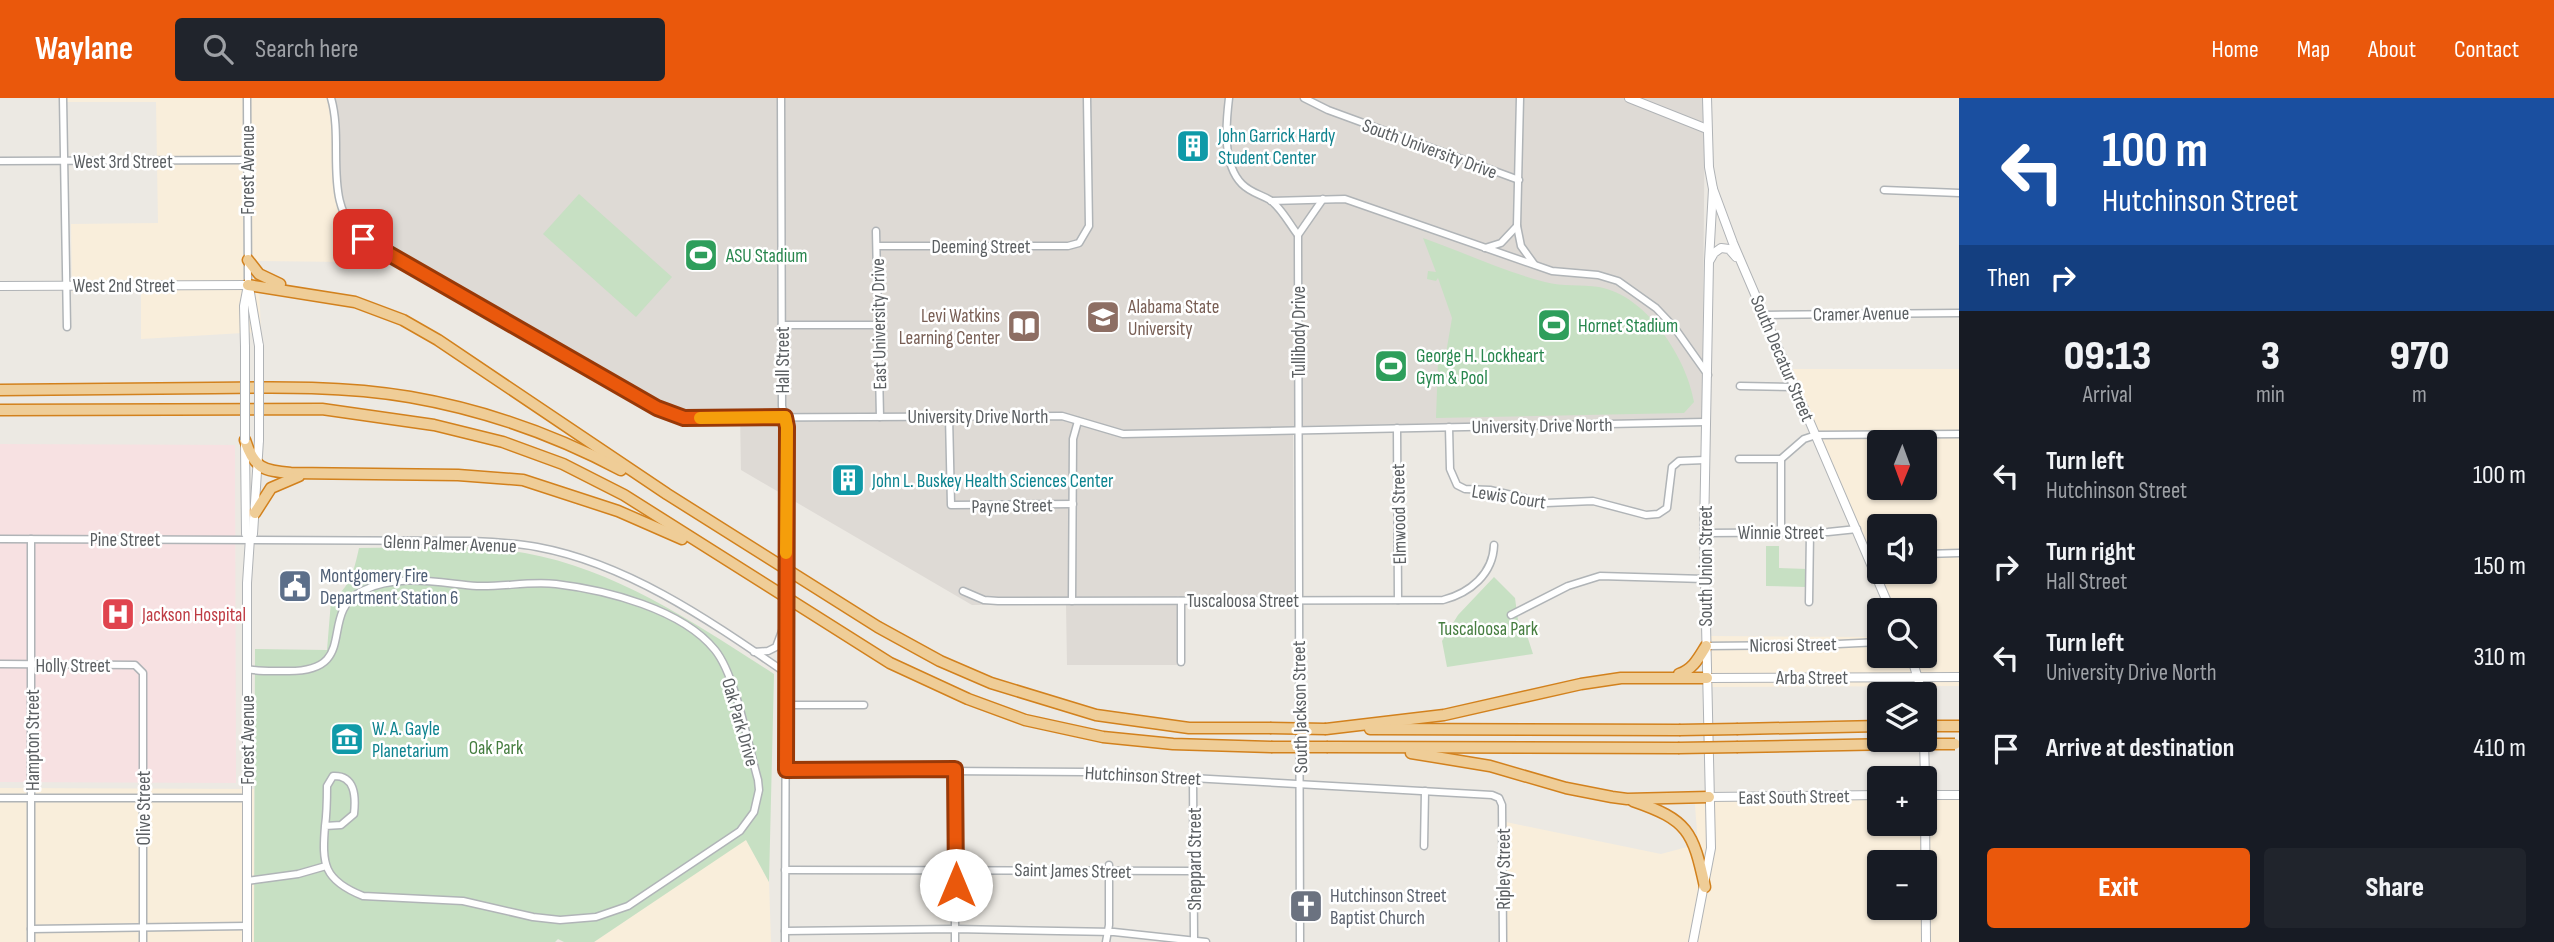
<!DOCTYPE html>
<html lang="en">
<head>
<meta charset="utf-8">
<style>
  body { margin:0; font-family:"Sofia Sans Condensed",sans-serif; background:#20242c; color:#f1f3f6; height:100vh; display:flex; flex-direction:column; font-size:26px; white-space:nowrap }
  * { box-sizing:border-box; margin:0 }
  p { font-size:23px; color:#9ea1a6 }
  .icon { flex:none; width:38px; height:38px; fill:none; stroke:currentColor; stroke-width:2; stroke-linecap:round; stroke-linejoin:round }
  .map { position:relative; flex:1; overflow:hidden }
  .drawer { display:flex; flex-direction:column; background:#171b24; width:595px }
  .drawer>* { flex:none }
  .top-card { background:#1a4fa0; color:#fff; overflow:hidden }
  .needle { width:46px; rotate:181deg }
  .fabs { position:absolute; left:1867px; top:332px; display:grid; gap:14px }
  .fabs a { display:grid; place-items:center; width:70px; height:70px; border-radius:7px; background:#171b24; box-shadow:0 2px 5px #0004; font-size:35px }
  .pin { position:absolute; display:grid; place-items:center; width:60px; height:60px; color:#fff; margin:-30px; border-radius:14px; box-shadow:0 4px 10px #0006 }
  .me { position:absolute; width:77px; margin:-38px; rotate:0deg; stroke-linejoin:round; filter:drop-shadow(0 0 5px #0008) }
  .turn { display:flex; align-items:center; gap:24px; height:147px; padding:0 28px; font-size:32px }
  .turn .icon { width:91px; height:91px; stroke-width:2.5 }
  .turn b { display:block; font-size:49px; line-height:60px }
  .then { display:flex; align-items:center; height:66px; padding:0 28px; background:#0003; gap:14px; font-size:26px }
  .eta { display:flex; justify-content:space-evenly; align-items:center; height:119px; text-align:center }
  .eta b { font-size:42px; font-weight:800; line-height:49px }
  .primary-button { display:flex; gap:14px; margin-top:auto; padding:14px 28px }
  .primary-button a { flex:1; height:80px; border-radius:7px; background:#ea580c; color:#fff; font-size:28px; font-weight:800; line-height:80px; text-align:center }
  .primary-button a+a { background:#20242c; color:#f1f3f6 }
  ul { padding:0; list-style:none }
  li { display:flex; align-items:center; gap:21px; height:91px; padding:0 28px }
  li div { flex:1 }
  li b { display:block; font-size:26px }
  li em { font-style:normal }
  header { display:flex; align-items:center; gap:42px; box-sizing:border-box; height:98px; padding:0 35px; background:#ea580c; color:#fff }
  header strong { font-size:33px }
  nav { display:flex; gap:38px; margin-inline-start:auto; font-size:24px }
  .search { width:490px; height:63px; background:#20242c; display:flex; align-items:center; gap:18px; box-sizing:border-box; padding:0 24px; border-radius:7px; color:#9ea1a6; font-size:26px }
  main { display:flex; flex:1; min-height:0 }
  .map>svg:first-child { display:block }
</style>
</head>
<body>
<header>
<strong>Waylane</strong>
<div class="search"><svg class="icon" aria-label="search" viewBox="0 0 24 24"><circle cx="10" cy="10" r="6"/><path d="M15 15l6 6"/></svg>Search here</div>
<nav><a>Home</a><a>Map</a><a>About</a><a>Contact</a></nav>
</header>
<main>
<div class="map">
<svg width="1959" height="844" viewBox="0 0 1959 844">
  <rect width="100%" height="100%" fill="#ece9e3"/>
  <g fill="#f9eedb" fill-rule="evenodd">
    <path d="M66 0H333L339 27V78L348 121 347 164 258 163 261 234 141 241V193L72 194 71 126 158 125 156 4H66Z"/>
    <path d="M1782 271H1959V588L1711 589V538L1879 539 1880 558H1925V513H1895ZM1880 345H1925V390H1880ZM1880 429H1925V474H1880Z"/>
    <path d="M0 690 254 691V844H0Z"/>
    <path d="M1879 694 1880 726H1925V694H1959V844H1506V724L1661 756 1698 746 1694 695ZM1880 765H1925V810H1880Z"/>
    <path d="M746 741 769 784 771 844H594Z"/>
  </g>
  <path fill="#dedad5" d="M333 0H1705L1702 321 1293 328 1294 498H1177V567H1067L1066 506 972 507 741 372 740 317 685 318 660 309 365 139 348 121 340 92 339 27Z"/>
  <path fill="#f7e1e2" d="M0 346 235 347 236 685 0 684Z"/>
  <g fill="#c7e0c3">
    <path d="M579 96 672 179 636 219 543 136Z"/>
    <path d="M1423 140C1463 154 1505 174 1545 184 1563 189 1581 186 1599 189 1646 197 1687 260 1694 304L1684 315 1436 320 1438 262 1445 261 1452 220 1438 180 1436 183 1427 181 1428 173 1436 174Z"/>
    <path d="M1766 448H1779V470L1807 471 1806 489 1766 488Z"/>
    <path d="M359 450C412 450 474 446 525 455 618 472 696 526 774 576L769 784 746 742 594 844H564L558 841 555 844H254L255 551 327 552 331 503C350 489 354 473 359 450Z"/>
    <path d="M1494 479 1515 500 1518 522 1525 531 1533 556 1447 569 1442 543 1458 517Z"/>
  </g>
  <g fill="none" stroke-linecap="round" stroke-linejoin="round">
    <g stroke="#b0b4b7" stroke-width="9">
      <g id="street">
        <path d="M63 0 67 229"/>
        <path d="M247 0 248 187"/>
        <path d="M331 0C345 48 320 108 365 142L657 310 684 320 1062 318 1123 336 1705 324"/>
        <path d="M781 0 782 308 787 329 786 397"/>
        <path d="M1229 0C1226 25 1222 66 1242 86 1251 95 1260 96 1270 102 1281 109 1290 127 1298 137"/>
        <path d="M1304 0 1328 12 1519 82"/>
        <path d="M1520 0 1517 128 1521 148 1534 166"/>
        <path d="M0 63 247 62"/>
        <path d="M1884 92 1959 95"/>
        <path d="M1271 103 1345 101 1552 173 1598 177 1618 183 1656 210 1674 229 1708 277"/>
        <path d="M876 133 880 319"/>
        <path d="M877 148H1068L1079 145 1089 128 1087 0"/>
        <path d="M1485 150 1501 145 1517 128"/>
        <path d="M1764 217 1959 215"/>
        <path d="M782 227H877"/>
        <path d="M1740 288 1795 289"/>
        <path d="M949 318 951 407 1073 406"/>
        <path d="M1449 329 1450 371 1457 387 1465 391 1490 392 1546 405 1593 403 1646 417 1658 416 1667 410 1672 369 1679 363 1705 362"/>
        <path d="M1397 330 1398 502"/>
        <path d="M1739 361H1781L1804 341 1816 337 1959 336"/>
        <path d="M1781 361V434"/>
        <path d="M1704 435 1828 434 1857 431"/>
        <path d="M0 441 472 443C494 444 516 445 537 449 629 466 710 523 786 575"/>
        <path d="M1925 456 1959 455"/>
        <path d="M1869 460 1880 459"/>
        <path d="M963 493 984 502 998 503 1443 502C1470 495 1493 476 1494 447"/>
        <path d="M1072 503 1073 341 1078 323"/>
        <path d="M1181 503V564"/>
        <path d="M1809 504 1810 434"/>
        <path d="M1511 517 1568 488 1600 478 1705 481"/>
        <path d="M1706 548 1817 547 1880 544"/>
        <path d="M754 554 768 553 776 549 785 525"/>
        <path d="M0 566 135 567 143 575V844"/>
        <path d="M247 571C261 574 274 573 289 573 361 573 317 516 362 493 399 475 439 485 477 488 503 489 530 483 556 486 606 492 682 511 715 552 736 578 748 647 758 682L759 692 754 714 740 733 628 808 596 819 560 822 533 819 463 803 363 798C323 782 322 766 325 728 327 714 327 701 327 688L333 678C355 677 356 698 354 716L341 727 325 728"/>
        <path d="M786 607H864"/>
        <path d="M786 672 1085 674 1492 697 1499 700 1502 707 1503 844"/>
        <path d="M1193 680 1194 843"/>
        <path d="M0 700H247"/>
        <path d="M1424 748 1425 693"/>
        <path d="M785 772 1194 773"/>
        <path d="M247 783 298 776 326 768"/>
        <path d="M31 831 247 828"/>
        <path d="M785 833 955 831 1114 834 1206 844"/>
        <path d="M31 844V441"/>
        <path d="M785 844 786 537"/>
        <path d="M955 844V671"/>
        <path d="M1106 844 1109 827V767"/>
        <path d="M1300 844 1298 148V137L1323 101"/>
      </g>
    </g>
    <g stroke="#b0b3b6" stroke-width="10">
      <g id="secondary">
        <path d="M1629 0 1707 31"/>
        <path d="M1707 0 1709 69 1713 91 1733 145 1891 513"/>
        <path d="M1710 162 1714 155 1721 150 1729 151 1736 159"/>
        <path d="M0 188 248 187"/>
        <path d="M249 189 259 248"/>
        <path d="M245 249 244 208 248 187"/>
        <path d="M245 347 246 436 250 440"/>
        <path d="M1911 558 1923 597"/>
        <path d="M1707 580 1959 579"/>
        <path d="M1924 642 1925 681"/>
        <path d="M1925 697H1959"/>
        <path d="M1709 699 1880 697"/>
        <path d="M1925 706 1926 844"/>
        <path d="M247 844V485L250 440 253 436 259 342"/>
        <path d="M1693 844 1711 750 1704 435 1709 163 1713 91"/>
      </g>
    </g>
    <g stroke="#d2811d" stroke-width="13">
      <g id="highway">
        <path d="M248 162 259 176 280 186"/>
        <path d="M248 187 355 204 403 222 438 242 667 396 878 529 940 563 991 585 1096 617 1189 630H1270"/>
        <path d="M0 292C71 292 142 291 213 290 279 289 345 288 410 299 485 312 555 337 621 372"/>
        <path d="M0 312 322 311 434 327 503 344 563 366 624 397 890 565 968 601 1025 622 1103 639 1173 646 1271 649"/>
        <path d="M245 342C254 370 263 373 291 375L458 377 523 382 618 413 682 441"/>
        <path d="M255 415 271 390 299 378"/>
        <path d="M1679 576C1693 571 1698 561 1706 548"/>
        <path d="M1925 628H1959"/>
        <path d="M1326 631 1444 617 1581 586 1621 580H1707"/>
        <path d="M1370 631 1679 632"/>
        <path d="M1738 631 1880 628"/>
        <path d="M1328 649 1678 650"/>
        <path d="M1738 649 1896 646"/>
        <path d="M1411 655 1490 668 1566 690 1612 699 1627 701 1709 699"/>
        <path d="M1633 703C1688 722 1693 733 1705 789"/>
      </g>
    </g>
    <use href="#street" stroke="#fff" stroke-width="6"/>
    <use href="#secondary" stroke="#fff" stroke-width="8"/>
    <use href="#highway" stroke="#efcd97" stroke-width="10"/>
    <g stroke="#b0b4b7" stroke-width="9" stroke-linecap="butt">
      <path id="street-bridge" d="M786 537V397"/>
    </g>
    <g stroke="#b0b3b6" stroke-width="10" stroke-linecap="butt">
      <g id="secondary-bridge">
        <path d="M245 249V342"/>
        <path d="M259 342V248"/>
      </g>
    </g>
    <g stroke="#d2811d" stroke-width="13" stroke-linecap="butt">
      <g id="highway-bridge">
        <path d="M1270 630 1326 631"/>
        <path d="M1679 632 1738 631"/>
        <path d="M1896 646H1955"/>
        <path d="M1271 649H1328"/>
        <path d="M1678 650 1738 649"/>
      </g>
    </g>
    <use href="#street-bridge" stroke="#fff" stroke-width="6"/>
    <use href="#secondary-bridge" stroke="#fff" stroke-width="8"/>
    <use href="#highway-bridge" stroke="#efcd97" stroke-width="10"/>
  </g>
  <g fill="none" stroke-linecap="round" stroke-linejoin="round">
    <g stroke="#983908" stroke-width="18">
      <path id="route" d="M363 141 657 310 684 320 785 319 787 329 786 672 955 671 956 787"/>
    </g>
    <use href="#route" stroke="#ea580c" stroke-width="12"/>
    <path stroke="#f59e0b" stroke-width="12" d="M700 320 785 319 787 329 786 455"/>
  </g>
  <defs>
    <g id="building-square" transform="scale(1.75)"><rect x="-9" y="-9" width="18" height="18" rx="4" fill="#0f9aa8" stroke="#fff"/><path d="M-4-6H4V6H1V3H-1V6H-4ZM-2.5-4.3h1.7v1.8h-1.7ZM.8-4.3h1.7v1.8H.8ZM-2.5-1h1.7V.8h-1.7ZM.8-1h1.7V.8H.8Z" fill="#fff"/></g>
    <g id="stadium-square" transform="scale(1.75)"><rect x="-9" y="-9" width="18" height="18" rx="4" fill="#2e9e5b" stroke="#fff"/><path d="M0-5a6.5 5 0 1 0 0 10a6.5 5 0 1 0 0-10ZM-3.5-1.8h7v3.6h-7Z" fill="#fff"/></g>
    <g id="university-square" transform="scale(1.75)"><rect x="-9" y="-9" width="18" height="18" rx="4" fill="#8d6e63" stroke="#fff"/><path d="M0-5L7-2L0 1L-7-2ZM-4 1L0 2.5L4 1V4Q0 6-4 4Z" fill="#fff"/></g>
    <g id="library-square" transform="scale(1.75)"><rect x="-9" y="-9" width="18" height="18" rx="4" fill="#8d6e63" stroke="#fff"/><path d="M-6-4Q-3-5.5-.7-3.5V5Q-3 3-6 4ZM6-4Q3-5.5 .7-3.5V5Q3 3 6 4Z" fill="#fff"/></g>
    <g id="civic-square" transform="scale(1.75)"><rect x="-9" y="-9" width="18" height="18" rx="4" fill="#5c6f8a" stroke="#fff"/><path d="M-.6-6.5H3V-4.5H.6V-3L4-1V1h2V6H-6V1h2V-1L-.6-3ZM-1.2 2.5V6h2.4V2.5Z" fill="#fff"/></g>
    <g id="hospital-square" transform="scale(1.75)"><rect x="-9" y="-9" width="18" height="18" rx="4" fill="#e0444e" stroke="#fff"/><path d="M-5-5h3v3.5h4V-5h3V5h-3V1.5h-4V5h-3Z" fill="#fff"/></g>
    <g id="museum-square" transform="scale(1.75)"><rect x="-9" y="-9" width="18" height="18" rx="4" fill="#0f9aa8" stroke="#fff"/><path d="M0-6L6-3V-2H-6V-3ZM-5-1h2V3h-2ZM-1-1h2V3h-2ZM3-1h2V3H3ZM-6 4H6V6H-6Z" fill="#fff"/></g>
    <g id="church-square" transform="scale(1.75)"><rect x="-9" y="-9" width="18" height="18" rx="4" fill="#6b7280" stroke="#fff"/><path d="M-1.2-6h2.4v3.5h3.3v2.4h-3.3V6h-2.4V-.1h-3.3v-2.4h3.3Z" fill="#fff"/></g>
  </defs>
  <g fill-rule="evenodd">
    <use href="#building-square" x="1193" y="48"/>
    <use href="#stadium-square" x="701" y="157"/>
    <use href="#university-square" x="1103" y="219"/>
    <use href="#stadium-square" x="1554" y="227"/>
    <use href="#library-square" x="1024" y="228"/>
    <use href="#stadium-square" x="1391" y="268"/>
    <use href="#building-square" x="848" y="382"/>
    <use href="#civic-square" x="295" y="488"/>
    <use href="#hospital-square" x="118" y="516"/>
    <use href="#museum-square" x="347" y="641"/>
    <use href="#church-square" x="1306" y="808"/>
  </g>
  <g text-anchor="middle" stroke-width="5" stroke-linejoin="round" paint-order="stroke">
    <g font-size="19" fill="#0d838f" stroke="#fff" text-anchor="start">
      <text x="1218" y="44">John Garrick Hardy<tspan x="1218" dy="22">Student Center</tspan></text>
      <text x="872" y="389">John L. Buskey Health Sciences Center</text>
      <text x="372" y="637">W. A. Gayle<tspan x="372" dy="22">Planetarium</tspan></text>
    </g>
    <g font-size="19" fill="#5b5f62" stroke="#fff">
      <text transform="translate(1430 50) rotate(20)" y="7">South University Drive</text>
      <text x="123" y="70">West 3rd Street</text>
      <text transform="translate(247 72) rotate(-90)" y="7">Forest Avenue</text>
      <text x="981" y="155">Deeming Street</text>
      <text x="124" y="194">West 2nd Street</text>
      <text transform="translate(1861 215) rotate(-1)" y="7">Cramer Avenue</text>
      <text transform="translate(878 226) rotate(-91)" y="7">East University Drive</text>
      <text transform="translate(1298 234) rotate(-90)" y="7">Tullibody Drive</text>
      <text transform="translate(1783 260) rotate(67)" y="7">South Decatur Street</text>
      <text transform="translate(782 262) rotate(-90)" y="7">Hall Street</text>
      <text x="978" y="325">University Drive North</text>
      <text transform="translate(1542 327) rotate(-1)" y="7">University Drive North</text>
      <text transform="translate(1509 398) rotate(9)" y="7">Lewis Court</text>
      <text transform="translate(1012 407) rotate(-1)" y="7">Payne Street</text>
      <text transform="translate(1398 416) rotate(-91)" y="7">Elmwood Street</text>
      <text x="1781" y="441">Winnie Street</text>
      <text x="125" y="448">Pine Street</text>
      <text transform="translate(450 445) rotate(2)" y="7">Glenn Palmer Avenue</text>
      <text transform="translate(1705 468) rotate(-90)" y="7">South Union Street</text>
      <text x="1243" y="509">Tuscaloosa Street</text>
      <text transform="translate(1793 546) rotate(-1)" y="7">Nicrosi Street</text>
      <text x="73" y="574">Holly Street</text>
      <text x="1812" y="586">Arba Street</text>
      <text transform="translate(1299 609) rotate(-91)" y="7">South Jackson Street</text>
      <text transform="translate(741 624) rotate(74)" y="7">Oak Park Drive</text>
      <text transform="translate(32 642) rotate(-90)" y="7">Hampton Street</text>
      <text transform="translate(247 642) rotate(-90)" y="7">Forest Avenue</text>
      <text transform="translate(1143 677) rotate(3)" y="7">Hutchinson Street</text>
      <text transform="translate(1794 698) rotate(-1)" y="7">East South Street</text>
      <text transform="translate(143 710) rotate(-90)" y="7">Olive Street</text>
      <text transform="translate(1194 761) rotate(-90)" y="7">Sheppard Street</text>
      <text transform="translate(1503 771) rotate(-90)" y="7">Ripley Street</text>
      <text transform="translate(1073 772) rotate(1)" y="7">Saint James Street</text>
    </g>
    <g font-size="19" fill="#27864d" stroke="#fff" text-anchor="start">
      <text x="726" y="164">ASU Stadium</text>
      <text x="1578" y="234">Hornet Stadium</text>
      <text x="1416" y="264">George H. Lockheart<tspan x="1416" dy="22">Gym &amp; Pool</tspan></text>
    </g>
    <g font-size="19" fill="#785e54" stroke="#fff" text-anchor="start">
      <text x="1128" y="215">Alabama State<tspan x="1128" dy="22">University</tspan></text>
      <text x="1000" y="224" text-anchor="end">Levi Watkins<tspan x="1000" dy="22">Learning Center</tspan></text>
    </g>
    <g font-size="19" fill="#4e5e75" stroke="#fff" text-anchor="start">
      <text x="320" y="484">Montgomery Fire<tspan x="320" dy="22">Department Station 6</tspan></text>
    </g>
    <g font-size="19" fill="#be3a42" stroke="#fff" text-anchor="start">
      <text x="142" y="523">Jackson Hospital</text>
    </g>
    <g font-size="19" fill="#457d3f" stroke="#fff">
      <text x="1488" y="537">Tuscaloosa Park</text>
      <text x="496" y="656">Oak Park</text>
    </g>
    <g font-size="19" fill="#5b616d" stroke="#fff" text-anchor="start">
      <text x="1330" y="804">Hutchinson Street<tspan x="1330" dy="22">Baptist Church</tspan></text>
    </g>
  </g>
</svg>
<div class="fabs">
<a><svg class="needle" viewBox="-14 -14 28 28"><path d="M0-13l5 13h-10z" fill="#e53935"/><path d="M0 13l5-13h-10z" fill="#9ea1a6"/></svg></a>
<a><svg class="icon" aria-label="sound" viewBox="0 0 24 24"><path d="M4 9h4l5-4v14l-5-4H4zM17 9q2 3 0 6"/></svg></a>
<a><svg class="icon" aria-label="search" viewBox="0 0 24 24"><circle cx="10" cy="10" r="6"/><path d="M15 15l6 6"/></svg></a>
<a><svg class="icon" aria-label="layers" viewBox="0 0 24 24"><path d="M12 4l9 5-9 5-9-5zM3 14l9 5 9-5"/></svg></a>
<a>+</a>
<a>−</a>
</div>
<div class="pin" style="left:363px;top:141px;background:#d93025"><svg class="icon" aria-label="arrive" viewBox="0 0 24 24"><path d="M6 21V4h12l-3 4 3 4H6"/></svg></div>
<svg class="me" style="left:956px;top:787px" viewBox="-20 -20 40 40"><circle r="19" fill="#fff"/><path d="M0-13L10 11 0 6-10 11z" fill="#ea580c"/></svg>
</div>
<section class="drawer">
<div class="top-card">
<div class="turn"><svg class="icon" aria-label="left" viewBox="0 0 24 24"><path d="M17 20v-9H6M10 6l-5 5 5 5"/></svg><div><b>100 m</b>Hutchinson Street</div></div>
<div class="then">Then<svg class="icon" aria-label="right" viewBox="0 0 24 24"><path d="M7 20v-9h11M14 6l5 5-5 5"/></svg></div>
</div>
<div class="eta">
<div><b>09:13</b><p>Arrival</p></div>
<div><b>3</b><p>min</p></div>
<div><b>970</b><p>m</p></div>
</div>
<ul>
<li><svg class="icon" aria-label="left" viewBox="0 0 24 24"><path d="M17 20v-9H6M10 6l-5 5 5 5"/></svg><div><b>Turn left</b><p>Hutchinson Street</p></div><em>100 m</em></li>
<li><svg class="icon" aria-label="right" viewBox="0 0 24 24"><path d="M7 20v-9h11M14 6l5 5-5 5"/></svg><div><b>Turn right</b><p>Hall Street</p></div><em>150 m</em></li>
<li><svg class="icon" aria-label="left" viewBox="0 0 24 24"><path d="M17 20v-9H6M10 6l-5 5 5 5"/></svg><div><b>Turn left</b><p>University Drive North</p></div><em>310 m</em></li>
<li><svg class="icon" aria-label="arrive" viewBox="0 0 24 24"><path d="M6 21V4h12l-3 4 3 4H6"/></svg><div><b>Arrive at destination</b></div><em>410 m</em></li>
</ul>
<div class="primary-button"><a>Exit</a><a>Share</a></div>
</section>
</main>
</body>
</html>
